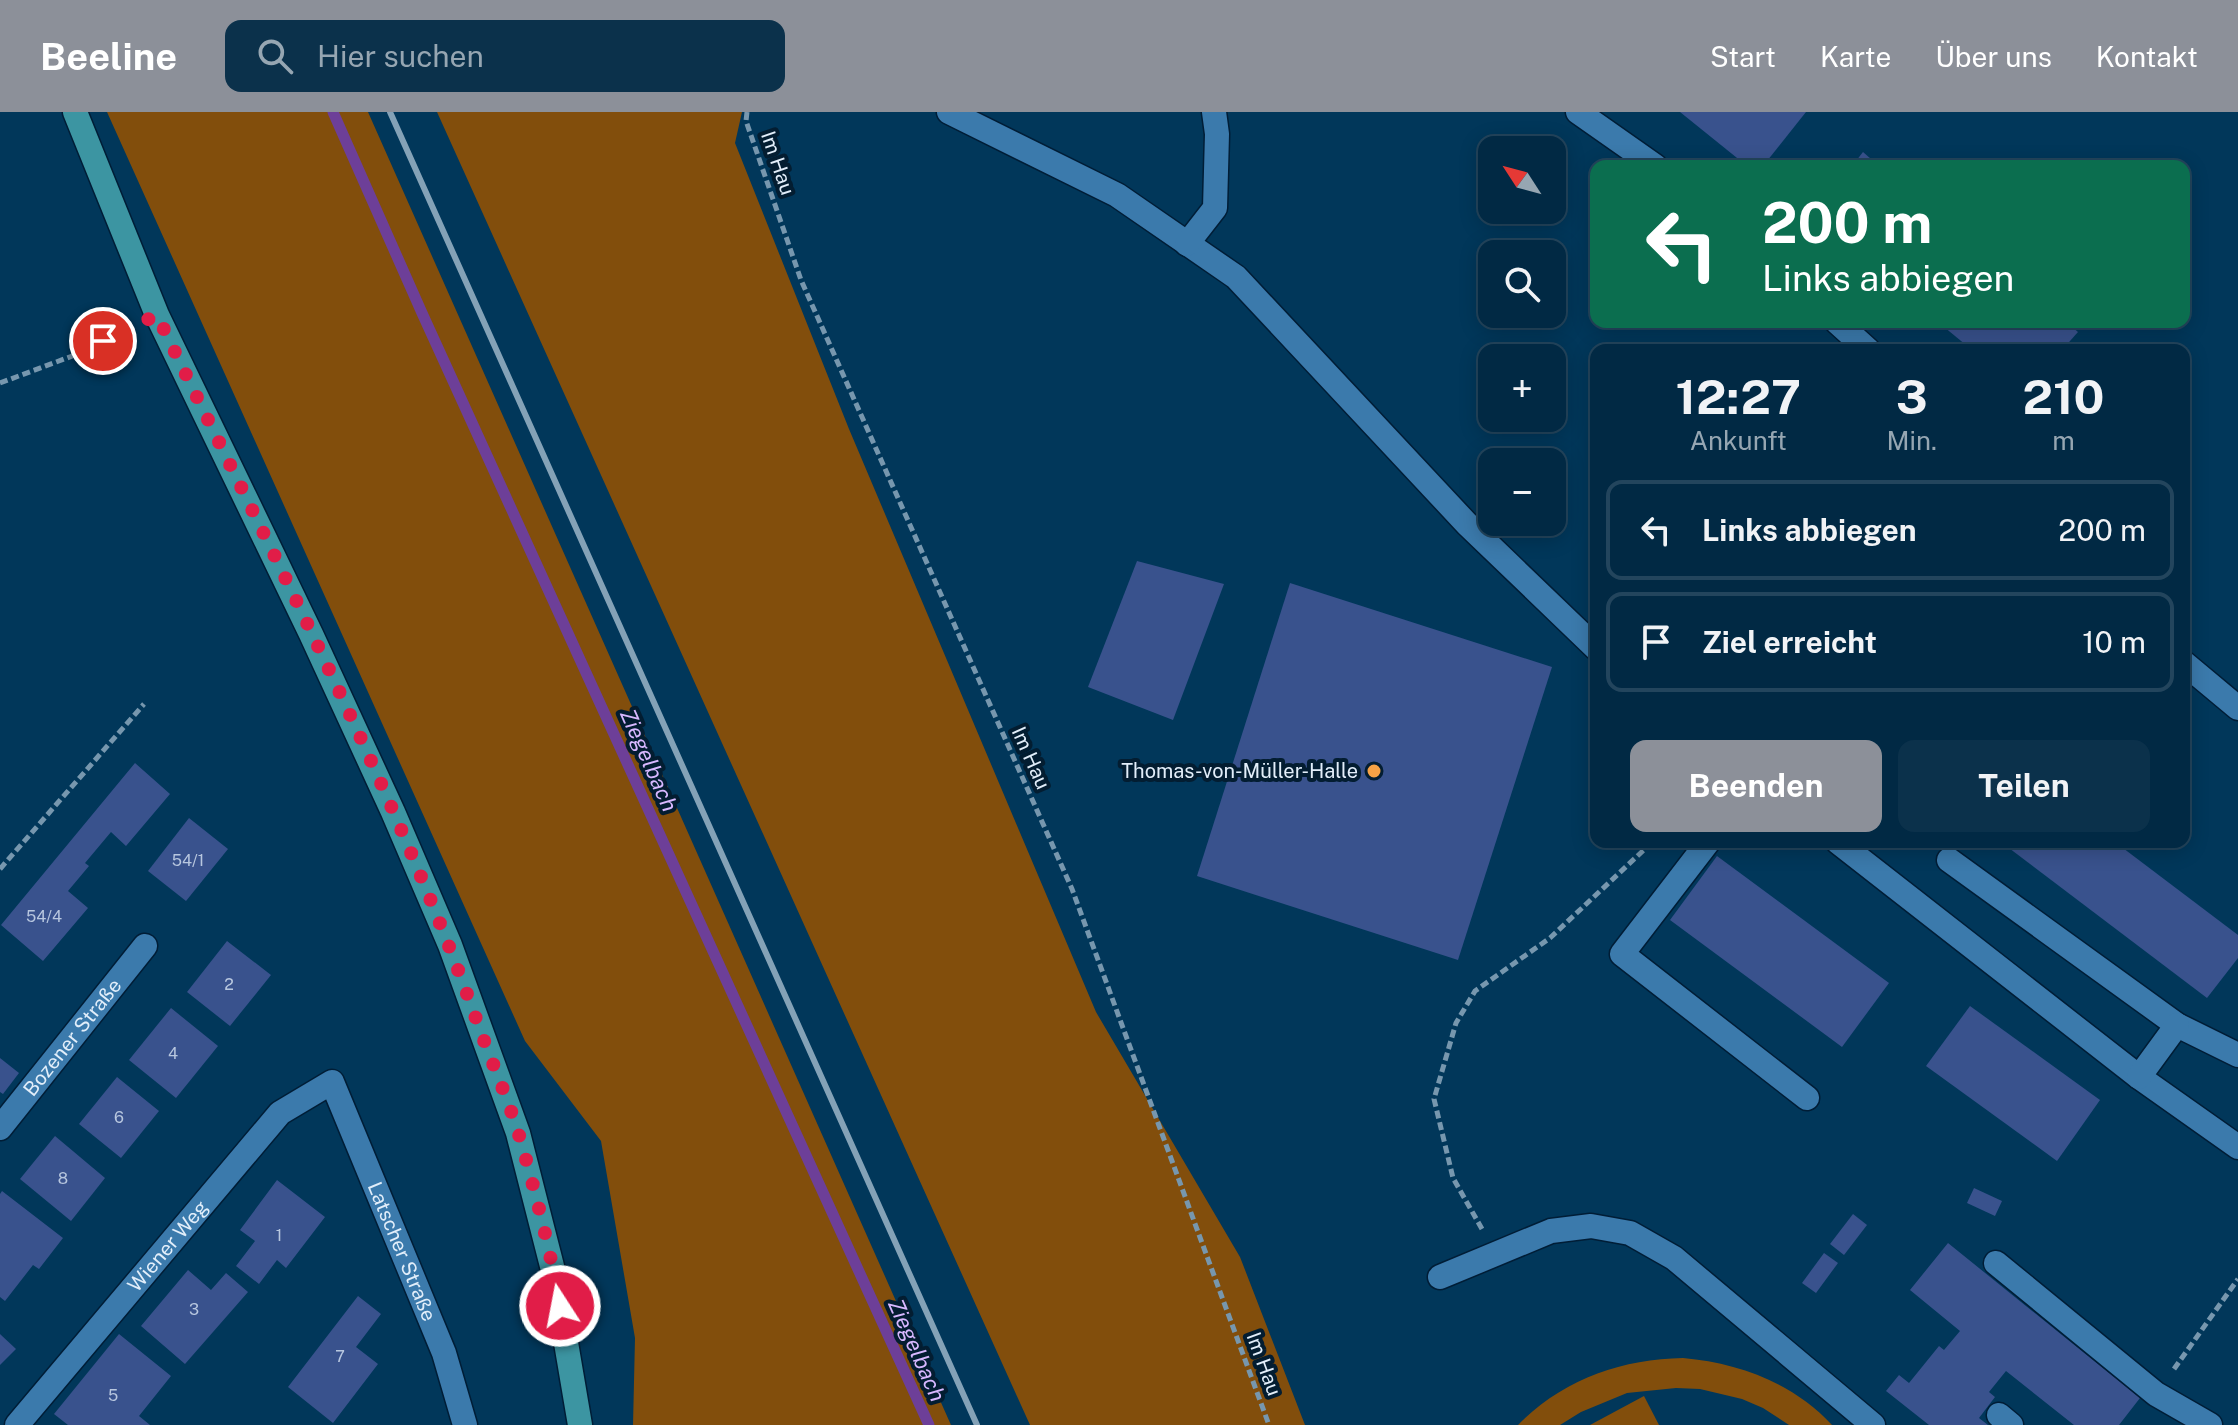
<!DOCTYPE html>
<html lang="de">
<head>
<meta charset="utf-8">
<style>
  body { margin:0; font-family:"Public Sans",sans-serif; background:#0b314b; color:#f1f3f6; height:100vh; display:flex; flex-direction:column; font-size:30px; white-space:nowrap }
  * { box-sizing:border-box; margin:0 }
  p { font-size:26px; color:#96a6b2 }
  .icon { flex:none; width:44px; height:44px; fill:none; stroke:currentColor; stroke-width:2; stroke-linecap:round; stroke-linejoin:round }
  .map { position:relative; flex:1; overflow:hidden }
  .sheet { position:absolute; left:1590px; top:232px; width:600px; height:504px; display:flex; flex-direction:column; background:#012944; border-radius:16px; box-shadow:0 4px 20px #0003,0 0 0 2px #23455d }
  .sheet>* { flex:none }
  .hud { position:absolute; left:1590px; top:48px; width:600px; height:168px; border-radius:16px; box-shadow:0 4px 20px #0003,0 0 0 2px #23455d; background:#0b6e4f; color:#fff; overflow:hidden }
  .needle { width:52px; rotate:306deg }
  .fabs { position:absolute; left:1478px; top:24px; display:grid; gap:16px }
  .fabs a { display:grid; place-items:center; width:88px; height:88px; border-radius:16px; background:#012944; box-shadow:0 4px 20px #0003,0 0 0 2px #23455d; font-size:40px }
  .pin { position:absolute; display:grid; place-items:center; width:68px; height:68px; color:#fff; margin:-34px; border:4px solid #fff; border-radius:50%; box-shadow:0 2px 8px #0007 }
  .me { position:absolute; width:88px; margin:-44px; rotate:349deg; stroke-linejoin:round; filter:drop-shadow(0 0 6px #0008) }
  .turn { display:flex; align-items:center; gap:28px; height:168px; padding:0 40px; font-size:36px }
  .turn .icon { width:104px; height:104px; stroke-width:2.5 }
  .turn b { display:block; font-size:56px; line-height:68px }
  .eta { display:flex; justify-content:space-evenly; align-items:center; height:136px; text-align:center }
  .eta b { font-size:48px; font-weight:700; line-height:56px }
  .cta { display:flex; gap:16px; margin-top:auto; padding:16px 40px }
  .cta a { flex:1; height:92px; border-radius:16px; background:#8c9099; color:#fff; font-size:32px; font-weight:700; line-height:92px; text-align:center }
  .cta a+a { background:#0b314b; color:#f1f3f6 }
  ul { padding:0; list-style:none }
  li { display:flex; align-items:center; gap:24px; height:100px; margin:0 16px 12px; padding:0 24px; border:4px solid #23455d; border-radius:16px }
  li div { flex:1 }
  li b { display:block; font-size:30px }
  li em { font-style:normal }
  header { display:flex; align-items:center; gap:48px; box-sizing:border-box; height:112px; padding:0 40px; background:#8c9099; color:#fff }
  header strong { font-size:38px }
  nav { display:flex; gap:44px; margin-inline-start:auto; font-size:28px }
  .search { width:560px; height:72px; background:#0b314b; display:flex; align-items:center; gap:20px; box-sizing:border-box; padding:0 28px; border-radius:16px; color:#96a6b2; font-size:30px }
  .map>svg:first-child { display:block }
</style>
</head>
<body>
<header>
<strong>Beeline</strong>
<div class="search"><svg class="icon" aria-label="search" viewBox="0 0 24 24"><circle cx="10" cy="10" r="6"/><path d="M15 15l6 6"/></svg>Hier suchen</div>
<nav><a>Start</a><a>Karte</a><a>Über uns</a><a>Kontakt</a></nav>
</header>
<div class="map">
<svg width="2238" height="1313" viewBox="0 0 2238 1313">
  <rect width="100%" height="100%" fill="#01375a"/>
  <g fill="#824e0c">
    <path d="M107 0H368L951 1313H633L635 1226 601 1029 525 929Z"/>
    <path d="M437 0H742L735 31 849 317 1096 900 1240 1145 1305 1313H1030Z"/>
    <path d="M1683 1246C1739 1251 1793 1271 1832 1313H1789L1763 1296 1742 1287 1700 1277 1676 1276 1627 1281 1581 1300 1560 1313H1518C1562 1268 1621 1247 1683 1246Z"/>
    <path d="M1644 1284 1659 1313H1590Z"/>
  </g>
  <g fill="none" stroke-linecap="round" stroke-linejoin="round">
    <path stroke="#6d3f98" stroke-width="11" d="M333 0 422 201 929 1313"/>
  </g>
  <g fill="#39528d">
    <path d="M1680 0H1806L1763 54H1747Z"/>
    <path d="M1863 40 1879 54H1852Z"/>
    <path d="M1938 210H2066L2078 220 2062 238H1972Z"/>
    <path d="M1137 449 1224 472 1173 608 1088 575Z"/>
    <path d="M1290 471 1552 555 1458 848 1197 764Z"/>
    <path d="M135 651 170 682 126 734 111 720 85 751 89 754 68 779 88 796 43 849 1 813Z"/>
    <path d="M189 706 228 737 186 789 148 759Z"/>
    <path d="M2001 730H2115L2238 823V846L2207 886Z"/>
    <path d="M1717 744 1889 871 1842 935 1670 808Z"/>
    <path d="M227 829 271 863 230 914 187 880Z"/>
    <path d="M1970 894 2100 988 2057 1049 1926 954Z"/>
    <path d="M171 896 218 934 176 986 129 948Z"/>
    <path d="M0 946 19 961 3 982 0 980Z"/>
    <path d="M117 965 159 999 121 1046 79 1012Z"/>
    <path d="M55 1024 105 1066 71 1109 20 1067Z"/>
    <path d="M277 1068 325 1105 286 1156 277 1148 259 1172 236 1154 255 1129 240 1118Z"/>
    <path d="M1974 1076 2002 1089 1995 1104 1967 1091Z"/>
    <path d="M2 1079 63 1126 39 1157 33 1153 5 1189 0 1185V1082Z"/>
    <path d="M1853 1102 1867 1113 1844 1143 1830 1132Z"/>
    <path d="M1948 1131 2140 1286 2119 1313H2074L2006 1259 1989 1280 1995 1285 1979 1306 1988 1313H1929L1886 1279 1899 1263 1909 1271 1939 1234 1944 1238 1960 1219 1910 1178Z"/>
    <path d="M1824 1141 1838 1151 1816 1181 1802 1171Z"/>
    <path d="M188 1158 211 1178 226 1161 248 1180 185 1252 141 1214Z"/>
    <path d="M358 1184 381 1202 356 1235 378 1252 333 1311 288 1275Z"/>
    <path d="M0 1222 16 1237 0 1253Z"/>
    <path d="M119 1222 171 1264 139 1304 150 1313H68L54 1302Z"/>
  </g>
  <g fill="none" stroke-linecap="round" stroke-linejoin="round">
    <g stroke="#001d36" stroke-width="27">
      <g id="minor">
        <path d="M949 0 1117 83 1236 165 1467 412 1596 536"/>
        <path d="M1578 0 1655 54"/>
        <path d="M1187 132 1215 96 1217 22 1214 0"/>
        <path d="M1837 210 1868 238"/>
        <path d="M2184 551 2238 596"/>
        <path d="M1708 730 1622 842 1807 986"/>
        <path d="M1838 730 2139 965 2238 1035"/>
        <path d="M1949 748 2177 913 2238 943"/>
        <path d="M2139 965 2177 913"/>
        <path id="s1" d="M0 1016 145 834"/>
        <path d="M1996 1151 2156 1282 2210 1313"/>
        <path d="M1440 1165 1551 1119 1591 1114 1630 1121 1674 1146 1873 1313"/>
        <path d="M1999 1303 2011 1313"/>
        <path id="s2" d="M17 1313 280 1001 332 970 444 1241 465 1313"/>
      </g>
    </g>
    <g stroke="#001d36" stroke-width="27">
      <path id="major" d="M75 0 157 203 311 522 393 700 450 833 518 1021 555 1166 580 1313"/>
    </g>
    <g stroke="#7797ae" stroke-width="5" stroke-dasharray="8 4" stroke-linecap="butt">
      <path d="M747 0 746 9 801 168 1072 777 1269 1313"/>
      <path d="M0 271 75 243 132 215"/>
      <path d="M0 757 144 592"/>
      <path d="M1482 1117 1453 1066 1434 987 1456 911 1475 879 1550 826 1647 735 1655 730"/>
      <path d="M2174 1257 2238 1167"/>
    </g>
    <use href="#minor" stroke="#3b7aac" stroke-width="24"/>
    <use href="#major" stroke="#3c95a2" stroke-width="24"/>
    <path stroke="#84a2b7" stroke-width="6" d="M390 0 977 1313"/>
  </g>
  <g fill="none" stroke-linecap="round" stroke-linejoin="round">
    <path stroke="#e11d48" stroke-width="14" stroke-dasharray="0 25.2" d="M103 229 157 203C270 437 392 670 479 915 492 951 508 987 519 1023 535 1078 550 1137 560 1194"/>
  </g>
  <circle fill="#f6a246" stroke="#031d31" stroke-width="3" cx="1374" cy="659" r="8"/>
  <g text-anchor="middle" stroke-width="8" stroke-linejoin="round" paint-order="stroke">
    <g font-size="16" fill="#b8c7df">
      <text x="188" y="754">54/1</text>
      <text x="44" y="810">54/4</text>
      <text x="229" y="878">2</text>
      <text x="173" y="947">4</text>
      <text x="119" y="1011">6</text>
      <text x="63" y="1072">8</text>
      <text x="279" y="1129">1</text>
      <text x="194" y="1203">3</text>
      <text x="340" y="1250">7</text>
      <text x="113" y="1289">5</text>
    </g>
    <g font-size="20" fill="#e2eefa" stroke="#031d31">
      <text transform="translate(778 51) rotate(71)" y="7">Im Hau</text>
      <text transform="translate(1031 646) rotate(66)" y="7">Im Hau</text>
      <text dy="7" stroke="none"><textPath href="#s1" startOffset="116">Bozener Straße</textPath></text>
      <text dy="7" stroke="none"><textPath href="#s2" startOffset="234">Wiener Weg</textPath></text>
      <text dy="7" stroke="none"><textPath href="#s2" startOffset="652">Latscher Straße</textPath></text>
      <text transform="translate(1264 1252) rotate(70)" y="7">Im Hau</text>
    </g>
    <g font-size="20" fill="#e2eefa" stroke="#031d31" text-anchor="end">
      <text x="1358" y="666">Thomas-von-Müller-Halle</text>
    </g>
    <g font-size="22" font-style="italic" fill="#d8b8ff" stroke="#031d31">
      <text transform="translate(649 648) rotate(66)" y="8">Ziegelbach</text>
      <text transform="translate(917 1238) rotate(66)" y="8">Ziegelbach</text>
    </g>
  </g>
</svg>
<div class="fabs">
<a><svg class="needle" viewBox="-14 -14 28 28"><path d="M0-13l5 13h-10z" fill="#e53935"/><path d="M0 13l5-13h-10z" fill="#96a6b2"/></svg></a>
<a><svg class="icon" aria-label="search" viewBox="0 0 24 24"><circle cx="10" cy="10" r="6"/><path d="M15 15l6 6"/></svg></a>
<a>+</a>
<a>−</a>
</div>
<div class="pin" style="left:103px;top:229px;background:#d93025"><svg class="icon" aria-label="arrive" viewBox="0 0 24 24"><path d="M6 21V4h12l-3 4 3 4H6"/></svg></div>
<svg class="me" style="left:560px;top:1194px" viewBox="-20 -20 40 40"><circle r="17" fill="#e11d48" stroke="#fff" stroke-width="3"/><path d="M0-11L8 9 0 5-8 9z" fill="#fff"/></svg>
<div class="hud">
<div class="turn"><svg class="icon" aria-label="left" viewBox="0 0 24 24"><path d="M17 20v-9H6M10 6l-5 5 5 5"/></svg><div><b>200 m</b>Links abbiegen</div></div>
</div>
<section class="sheet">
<div class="eta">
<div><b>12:27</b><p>Ankunft</p></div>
<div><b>3</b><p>Min.</p></div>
<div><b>210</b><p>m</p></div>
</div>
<ul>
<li><svg class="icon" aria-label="left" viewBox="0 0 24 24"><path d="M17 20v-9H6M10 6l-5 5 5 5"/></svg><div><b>Links abbiegen</b></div><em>200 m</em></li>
<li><svg class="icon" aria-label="arrive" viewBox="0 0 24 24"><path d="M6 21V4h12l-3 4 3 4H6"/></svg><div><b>Ziel erreicht</b></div><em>10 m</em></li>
</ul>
<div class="cta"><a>Beenden</a><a>Teilen</a></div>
</section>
</div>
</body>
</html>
